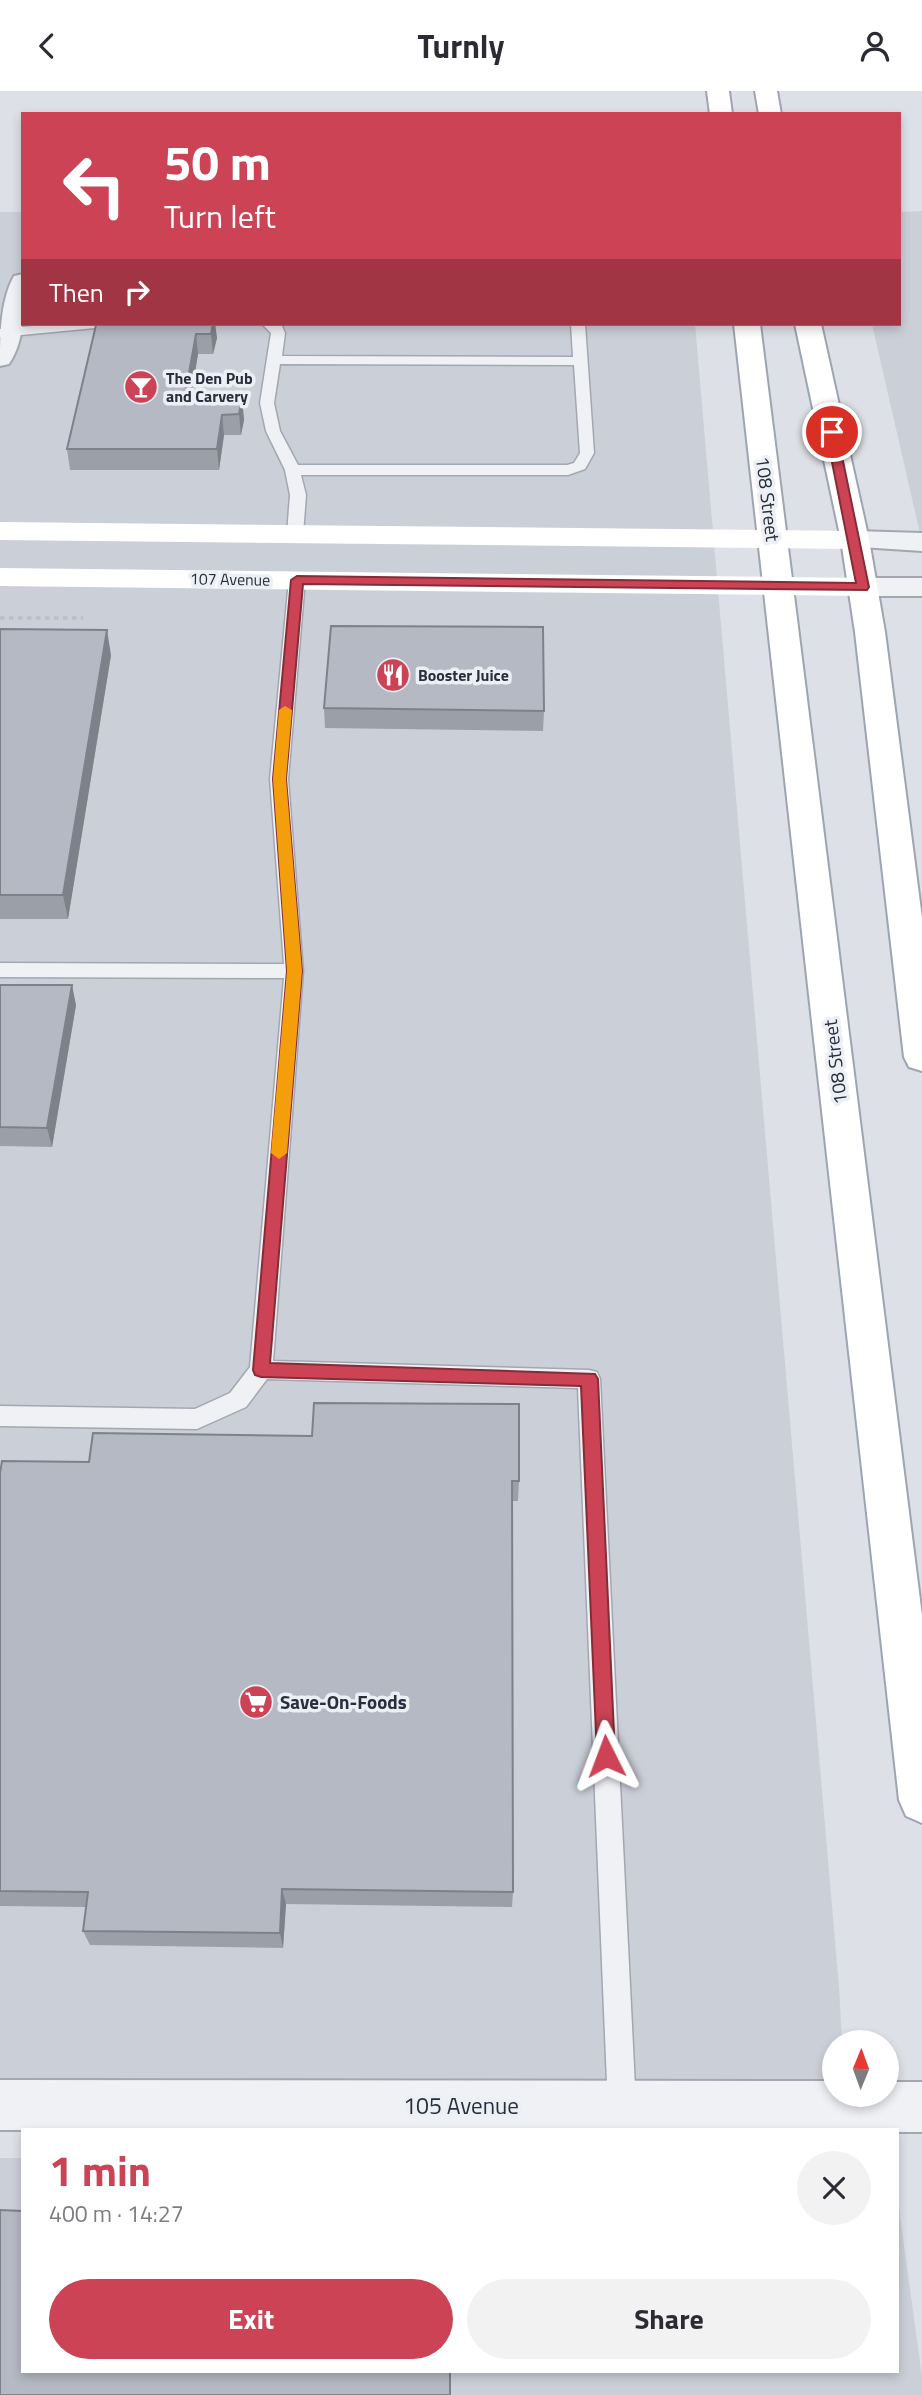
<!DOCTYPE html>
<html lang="en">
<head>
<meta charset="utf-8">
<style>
  body { margin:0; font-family:"Titillium Web",sans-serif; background:#f2f2f3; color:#2b2b33; height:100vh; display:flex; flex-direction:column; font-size:26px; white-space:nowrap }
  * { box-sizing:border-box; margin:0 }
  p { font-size:23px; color:#7c7c81 }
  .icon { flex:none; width:38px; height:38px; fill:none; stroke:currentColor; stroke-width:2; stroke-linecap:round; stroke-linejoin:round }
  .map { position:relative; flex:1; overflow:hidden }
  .side { position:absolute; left:21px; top:2037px; width:878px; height:245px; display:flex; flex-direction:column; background:#fff; border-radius:0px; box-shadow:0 4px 10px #0003 }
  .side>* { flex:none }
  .guide { position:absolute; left:21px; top:21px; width:880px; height:214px; border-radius:0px; box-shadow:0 4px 10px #0003; background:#cb4354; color:#fff; overflow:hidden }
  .needle { width:46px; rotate:1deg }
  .controls { position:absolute; left:822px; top:1939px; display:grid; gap:14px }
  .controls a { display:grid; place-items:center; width:77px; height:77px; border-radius:50%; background:#fff; box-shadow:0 4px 10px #0003; font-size:35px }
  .pin { position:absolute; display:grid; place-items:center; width:60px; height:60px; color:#fff; margin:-30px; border:4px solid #fff; border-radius:50%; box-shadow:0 2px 7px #0007 }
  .me { position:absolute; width:77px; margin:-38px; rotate:357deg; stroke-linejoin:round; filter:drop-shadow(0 0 5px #0008) }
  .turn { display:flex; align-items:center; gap:24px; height:147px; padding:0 28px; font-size:32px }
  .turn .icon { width:91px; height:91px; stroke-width:2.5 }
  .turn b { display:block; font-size:49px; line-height:60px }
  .then { display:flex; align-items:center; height:66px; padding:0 28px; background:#0003; gap:14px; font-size:26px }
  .round { display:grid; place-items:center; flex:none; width:74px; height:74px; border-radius:37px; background:#f2f2f3 }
  .summary { display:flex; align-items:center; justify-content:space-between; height:119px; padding:0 28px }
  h1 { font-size:42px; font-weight:700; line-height:52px; color:#cb4354 }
  .cta { display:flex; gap:14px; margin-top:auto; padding:14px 28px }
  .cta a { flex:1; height:80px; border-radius:42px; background:#cb4354; color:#fff; font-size:28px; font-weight:700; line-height:80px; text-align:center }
  .cta a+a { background:#f2f2f3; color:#2b2b33 }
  header { display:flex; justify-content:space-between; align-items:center; height:91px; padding:0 28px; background:#fff; font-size:32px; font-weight:700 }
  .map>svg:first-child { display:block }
</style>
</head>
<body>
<header><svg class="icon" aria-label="back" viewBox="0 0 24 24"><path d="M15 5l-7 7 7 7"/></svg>Turnly<svg class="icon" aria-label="person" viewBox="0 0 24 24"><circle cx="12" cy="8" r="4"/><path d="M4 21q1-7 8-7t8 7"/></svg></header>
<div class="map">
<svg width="922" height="2304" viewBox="0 0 922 2304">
  <rect width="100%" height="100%" fill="#dde0e6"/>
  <g fill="#cbcfd8">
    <path d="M922 120V451L872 233H900V121Z"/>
    <path d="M0 121H23V233H695L839 1896 842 1951H835V1997L0 2007Z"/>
    <path d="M0 2067H23V2280H898V2110L922 2286V2304H0Z"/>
  </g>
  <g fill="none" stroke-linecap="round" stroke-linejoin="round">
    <g stroke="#a3a7b0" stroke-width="3">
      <g id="lane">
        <path d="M53 233H102L95 237 0 246V238Z"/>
        <path d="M262 233 282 235 285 242 282 265 573 266 571 233H585L594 362 585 378 568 384H301L306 404 303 443 301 446H289L287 443 290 404 285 379 266 340 260 312 271 242ZM280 273 574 274 580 362 574 372 567 374H298L280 340 274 312Z"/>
        <path d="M297 484 305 489 288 688 303 880 273 1270 589 1279 597 1281 600 1288 636 2016 632 2026 622 2030 612 2026 608 2016 578 1297 267 1288 246 1316 197 1338 0 1335V1315L195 1318 230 1302 250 1276 284 887 0 886V872L284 873 270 688 289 489Z"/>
      </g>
    </g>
    <g stroke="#a3a7b0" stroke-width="4">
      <g id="street">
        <path d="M23 183C23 212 27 247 9 273L0 275C0 245 0 210 14 185Z"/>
        <path d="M855 440 922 442V460L845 455 841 449 845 443Z"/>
        <path d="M863 487H922V505H863L853 502 848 496 853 490Z"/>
        <path d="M0 1989 835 1990V2004H887V1991H922V2041H898V2039H0Z"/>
      </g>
    </g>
    <g stroke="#9ca5b2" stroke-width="4">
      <g id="primary">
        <path d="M707 0H729L732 23H710Z"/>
        <path d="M755 0H777L781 23H759Z"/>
        <path d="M734 233H760L922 1525V1732L906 1725 899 1709Z"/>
        <path d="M795 233H821L869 449 885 541 922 827V980L909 976 904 966 855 541 841 449Z"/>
      </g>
    </g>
    <path stroke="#bbbec5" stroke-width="3.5" stroke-dasharray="4.5 4.5" stroke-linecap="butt" d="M0 527H83"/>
    <use href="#lane" fill="#eff1f5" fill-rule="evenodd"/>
    <use href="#street" fill="#eff1f5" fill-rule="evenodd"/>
    <g fill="#fff" fill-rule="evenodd">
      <path d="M0 431 855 440 865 443 869 449 865 455 855 458 0 449Z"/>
      <path d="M0 477 863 487 873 490 878 496 873 502 863 505 0 495Z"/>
    </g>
    <use href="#primary" fill="#fff" fill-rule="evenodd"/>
  </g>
  <g fill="#9b9fa8">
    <path d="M182 233H215L217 247 213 263H198L190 310 242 308 244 329 241 344H224L219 379H70L67 358Z"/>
    <path d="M0 538 111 564 68 828H0Z"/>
    <path d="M324 617 544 620 543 640 325 637Z"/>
    <path d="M0 894 76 914 52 1056 0 1055Z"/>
    <path d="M0 1382 519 1390 518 1410H512L513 1801 512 1816 286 1813 283 1857 90 1854 83 1840 86 1816 0 1815Z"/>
  </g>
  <g fill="#7e8288">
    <path d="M213 233H215L217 247 213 263 211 243Z"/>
    <path d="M196 243 198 263 187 331 184 310Z"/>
    <path d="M242 308 244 329 241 344 239 323Z"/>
    <path d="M222 324 224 344 219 379 217 358Z"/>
    <path d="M107 539 111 564 68 828 63 804Z"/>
    <path d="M72 894 76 914 52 1056 47 1037Z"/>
    <path d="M282 1798 286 1813 283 1857 280 1842Z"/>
  </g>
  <g fill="#b4b9c3" stroke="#7e8288" stroke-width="2">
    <path d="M182 233H213L211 243H196L184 310 242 308 239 323 222 324 217 358H67L96 234H182Z"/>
    <path d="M331 535 543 536 544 620 324 617Z"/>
    <path d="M0 538 107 539 63 804H0Z"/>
    <path d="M0 894H72L47 1037 0 1036Z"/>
    <path d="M314 1312 519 1313V1390H512L513 1801 282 1798 280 1842 83 1840 88 1801 0 1800V1382L2 1370 89 1371 93 1342 312 1345Z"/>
    <path d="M0 2119 23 2120V2280H450V2304H0Z"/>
  </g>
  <path fill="#cb4354" stroke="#842c37" stroke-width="2" d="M832 337 837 341 869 496 867 499 303 493 286 688 302 880 270 1272 595 1283 598 1288 615 1665 613 1672 606 1674 599 1672 597 1665 581 1295 261 1286 255 1284 253 1279 287 880 273 688 291 489 297 485 856 492 826 341Z"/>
  <path fill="#f59e0b" d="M285 615 292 619 286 688 302 880 287 1062 279 1068 271 1062 287 880 273 688 279 619Z"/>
  <defs>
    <g id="bar-disc" transform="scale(1.75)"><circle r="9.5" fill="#cb4354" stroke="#eceff4"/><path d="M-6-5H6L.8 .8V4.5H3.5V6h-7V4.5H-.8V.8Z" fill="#fff"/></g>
    <g id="restaurant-disc" transform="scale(1.75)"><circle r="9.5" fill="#cb4354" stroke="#eceff4"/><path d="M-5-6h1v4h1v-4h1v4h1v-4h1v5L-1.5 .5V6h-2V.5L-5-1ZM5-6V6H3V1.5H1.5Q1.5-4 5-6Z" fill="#fff"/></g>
    <g id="supermarket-disc" transform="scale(1.75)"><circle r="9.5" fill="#cb4354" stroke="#eceff4"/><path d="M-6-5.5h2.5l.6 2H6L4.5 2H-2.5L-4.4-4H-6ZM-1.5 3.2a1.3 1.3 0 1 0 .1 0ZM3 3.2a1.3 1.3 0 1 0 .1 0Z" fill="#fff"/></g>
  </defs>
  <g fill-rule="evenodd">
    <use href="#bar-disc" x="141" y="296"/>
    <use href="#restaurant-disc" x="393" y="584"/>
    <use href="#supermarket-disc" x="256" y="1611"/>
  </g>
  <g text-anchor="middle" stroke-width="7" stroke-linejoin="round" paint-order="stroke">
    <g font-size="16" font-weight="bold" fill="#272e3d" stroke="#eceff4" text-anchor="start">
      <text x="166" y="293">The Den Pub<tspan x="166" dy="18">and Carvery</tspan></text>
      <text x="418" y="590">Booster Juice</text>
    </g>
    <g font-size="16" fill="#272e3d" stroke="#eceff4">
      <text transform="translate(230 488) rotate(1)" y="6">107 Avenue</text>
    </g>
    <g font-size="19" fill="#272e3d" stroke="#eceff4">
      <text transform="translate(768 408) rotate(83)" y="7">108 Street</text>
      <text transform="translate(835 971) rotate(-97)" y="7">108 Street</text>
    </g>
    <g font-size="19" font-weight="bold" fill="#272e3d" stroke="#eceff4" text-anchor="start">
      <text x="280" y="1618">Save-On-Foods</text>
    </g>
    <g font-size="23" fill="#272e3d" stroke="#eceff4">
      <text x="461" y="2023">105 Avenue</text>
    </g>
  </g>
</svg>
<div class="controls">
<a><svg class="needle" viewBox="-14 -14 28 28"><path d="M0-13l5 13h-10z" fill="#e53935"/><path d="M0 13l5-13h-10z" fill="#7c7c81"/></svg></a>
</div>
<div class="pin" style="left:832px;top:341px;background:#d93025"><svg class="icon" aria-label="arrive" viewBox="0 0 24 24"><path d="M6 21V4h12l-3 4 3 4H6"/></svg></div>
<svg class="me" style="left:606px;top:1665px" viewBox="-20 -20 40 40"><path d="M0-17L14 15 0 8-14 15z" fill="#cb4354" stroke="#fff" stroke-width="4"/></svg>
<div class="guide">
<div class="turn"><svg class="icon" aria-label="left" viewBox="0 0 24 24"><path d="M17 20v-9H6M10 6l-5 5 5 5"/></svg><div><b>50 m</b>Turn left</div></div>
<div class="then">Then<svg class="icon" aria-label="right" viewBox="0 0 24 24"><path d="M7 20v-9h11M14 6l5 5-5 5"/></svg></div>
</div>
<section class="side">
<div class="summary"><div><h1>1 min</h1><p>400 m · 14:27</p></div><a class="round"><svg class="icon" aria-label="close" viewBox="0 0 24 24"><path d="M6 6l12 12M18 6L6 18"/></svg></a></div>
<div class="cta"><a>Exit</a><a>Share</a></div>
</section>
</div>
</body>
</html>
